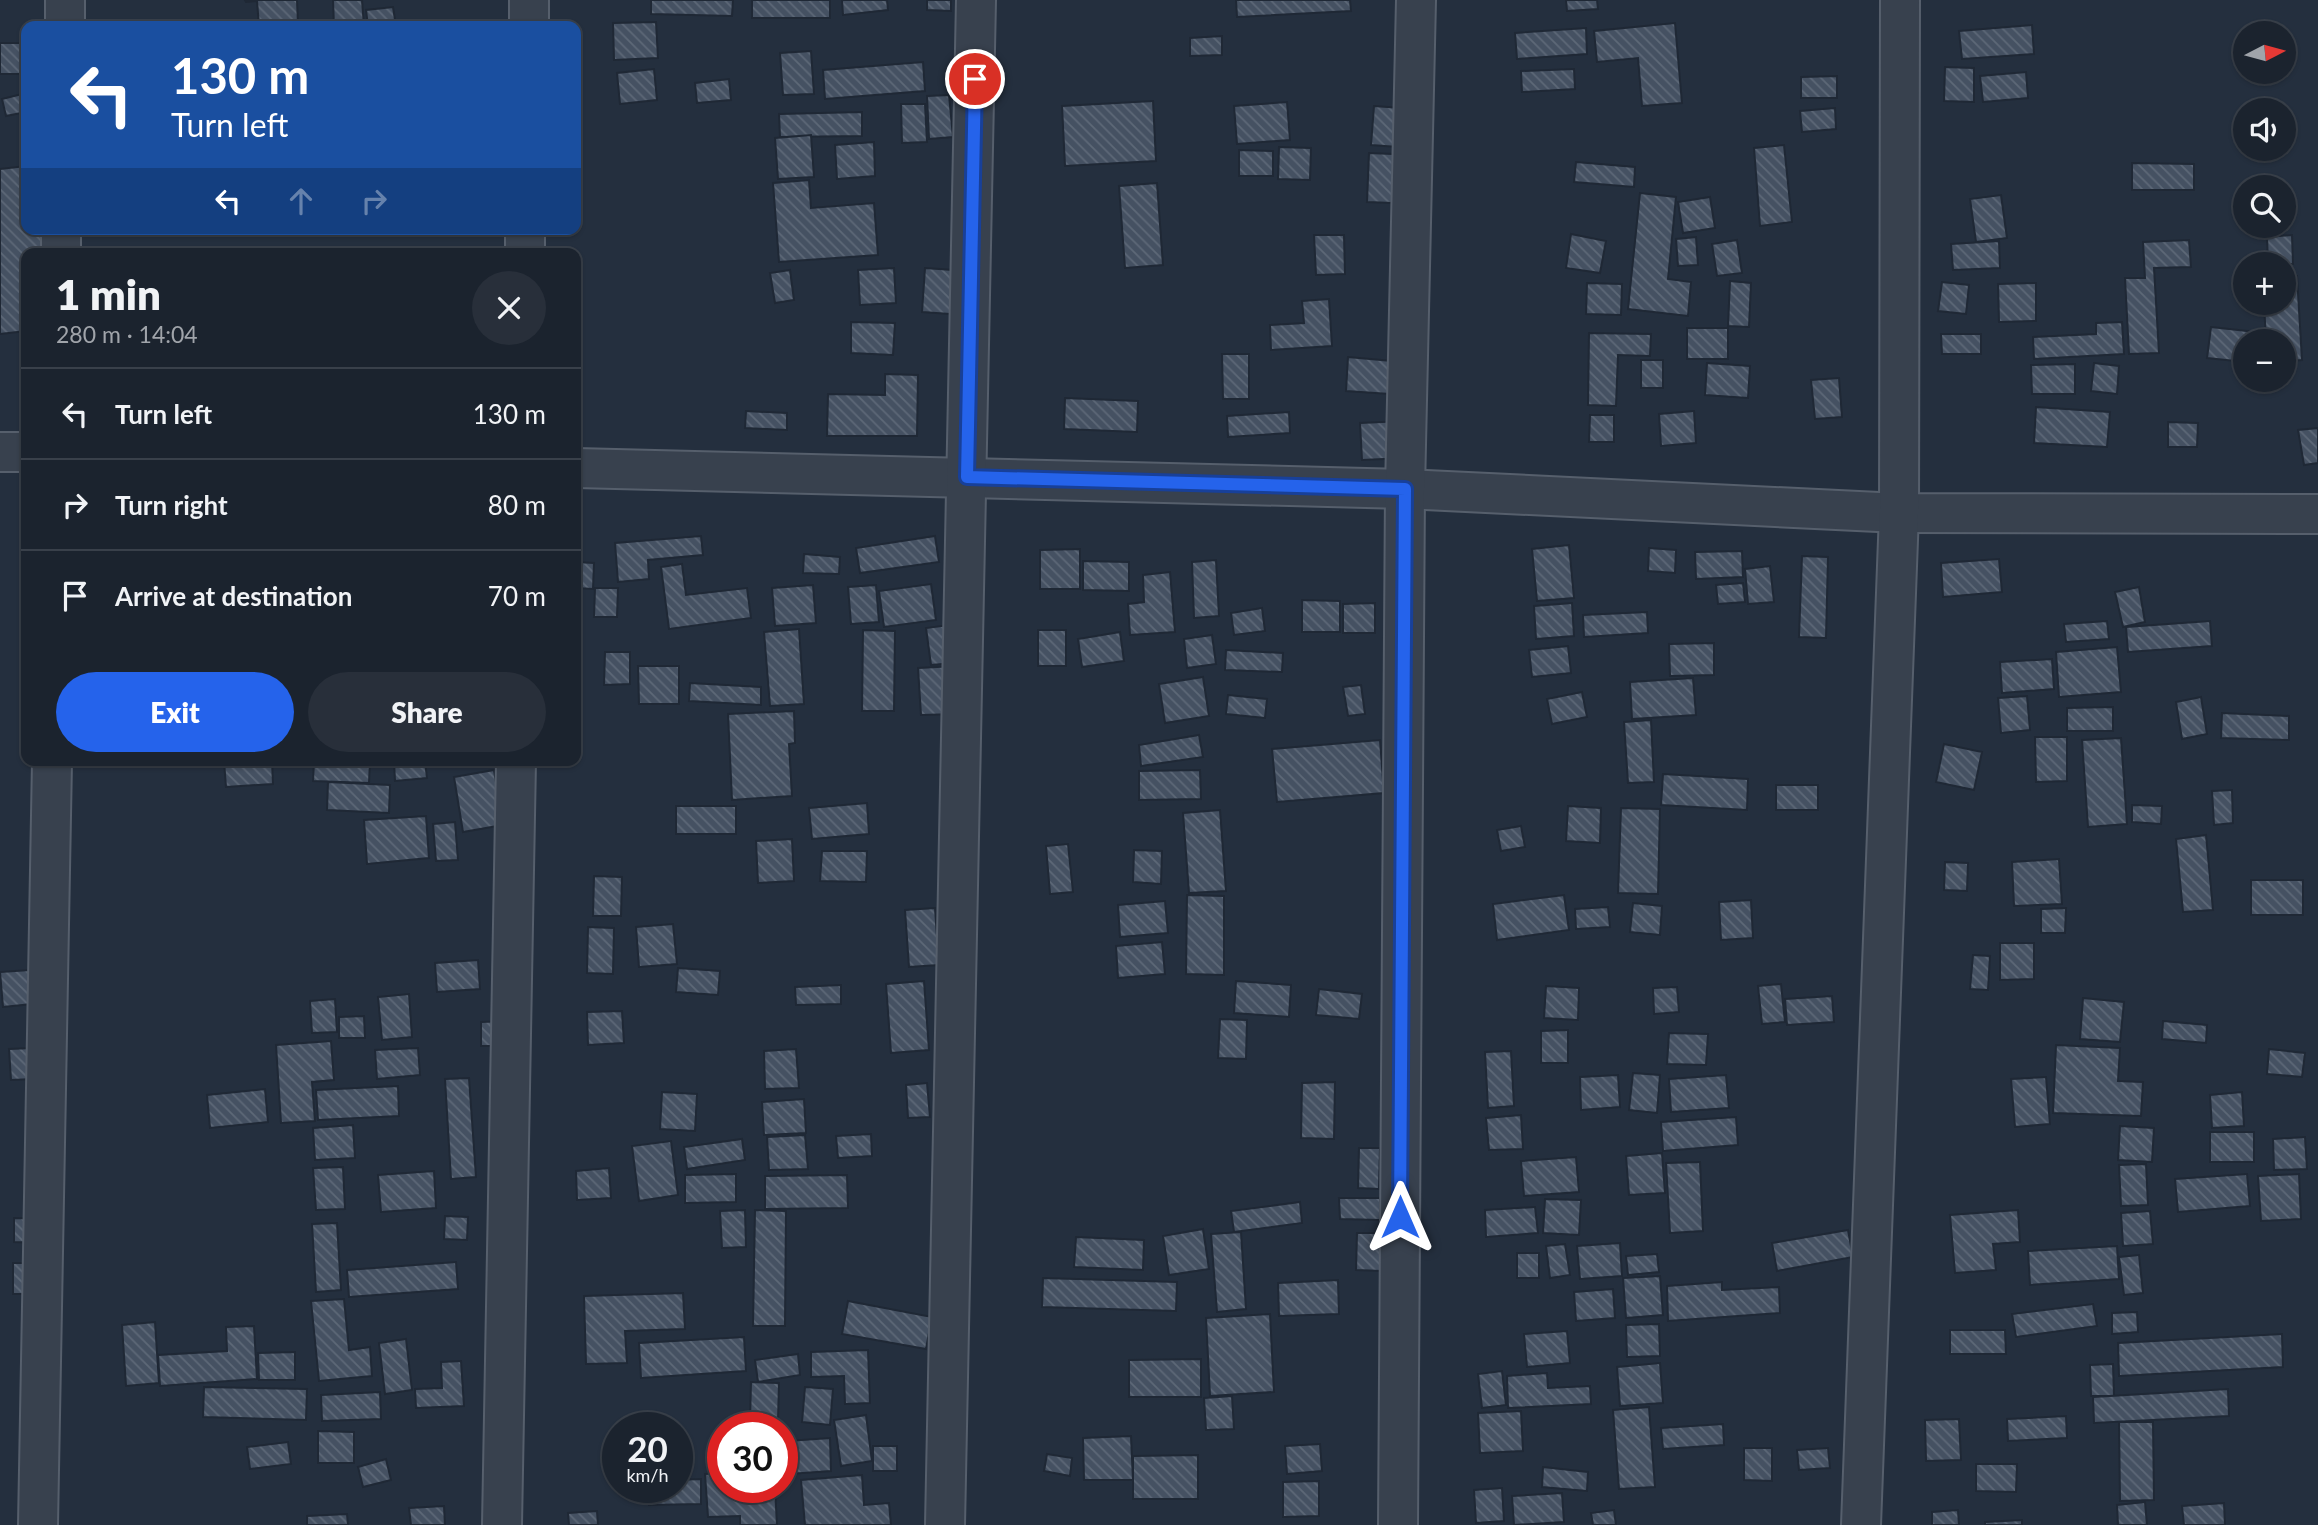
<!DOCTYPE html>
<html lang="en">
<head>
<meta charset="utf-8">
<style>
  body { margin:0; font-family:Lato,sans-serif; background:#282f3a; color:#f1f3f6; height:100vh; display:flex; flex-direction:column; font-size:26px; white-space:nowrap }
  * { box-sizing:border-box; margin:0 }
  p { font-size:23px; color:#a0a4aa }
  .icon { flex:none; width:38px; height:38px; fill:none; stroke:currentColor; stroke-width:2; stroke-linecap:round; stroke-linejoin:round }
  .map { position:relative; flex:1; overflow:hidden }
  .panel { position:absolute; left:21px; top:248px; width:560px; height:518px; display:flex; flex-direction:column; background:#1b232e; border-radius:14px; box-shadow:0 2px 5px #0004,0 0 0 2px #39404a }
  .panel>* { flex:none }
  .banner { position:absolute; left:21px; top:21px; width:560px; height:214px; border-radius:14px; box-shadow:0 2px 5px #0004,0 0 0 2px #39404a; background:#1a4fa0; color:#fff; overflow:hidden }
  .needle { width:46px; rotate:84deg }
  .controls { position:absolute; left:2233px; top:21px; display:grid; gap:14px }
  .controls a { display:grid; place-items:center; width:63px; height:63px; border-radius:50%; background:#1b232e; box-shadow:0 2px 5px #0004,0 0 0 2px #39404a; font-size:35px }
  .speed { position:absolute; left:602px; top:1412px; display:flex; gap:14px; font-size:35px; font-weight:700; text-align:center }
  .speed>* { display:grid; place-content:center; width:91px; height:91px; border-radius:50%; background:#1b232e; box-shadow:0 2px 5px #0004,0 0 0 2px #39404a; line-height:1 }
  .speed small { font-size:18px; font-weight:400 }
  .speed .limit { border:10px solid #d22; background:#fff; color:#111 }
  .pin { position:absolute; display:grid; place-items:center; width:60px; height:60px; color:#fff; margin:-30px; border:4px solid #fff; border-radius:50%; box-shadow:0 2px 7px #0007 }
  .me { position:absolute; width:77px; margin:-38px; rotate:0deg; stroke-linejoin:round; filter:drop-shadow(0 0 5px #0008) }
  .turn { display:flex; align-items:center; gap:24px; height:147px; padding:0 35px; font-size:32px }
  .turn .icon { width:91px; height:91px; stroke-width:2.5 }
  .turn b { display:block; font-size:49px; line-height:60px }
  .lanes { display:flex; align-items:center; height:66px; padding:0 35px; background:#0003; justify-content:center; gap:35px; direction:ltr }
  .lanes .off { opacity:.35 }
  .round { display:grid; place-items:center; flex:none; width:74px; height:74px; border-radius:37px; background:#282f3a }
  .overview { display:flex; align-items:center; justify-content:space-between; height:119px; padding:0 35px }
  h1 { font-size:42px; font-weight:800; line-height:52px }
  .cta { display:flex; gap:14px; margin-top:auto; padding:14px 35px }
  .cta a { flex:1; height:80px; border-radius:42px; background:#2563eb; color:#fff; font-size:28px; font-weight:800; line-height:80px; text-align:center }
  .cta a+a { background:#282f3a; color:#f1f3f6 }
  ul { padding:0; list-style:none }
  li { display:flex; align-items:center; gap:21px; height:91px; padding:0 35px; border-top:2px solid #39404a }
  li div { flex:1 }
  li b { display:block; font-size:26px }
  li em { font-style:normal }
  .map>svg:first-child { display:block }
</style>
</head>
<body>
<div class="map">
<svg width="2318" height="1525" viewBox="0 0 2318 1525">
  <defs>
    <pattern id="building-back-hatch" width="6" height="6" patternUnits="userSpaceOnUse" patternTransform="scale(1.75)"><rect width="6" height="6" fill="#455162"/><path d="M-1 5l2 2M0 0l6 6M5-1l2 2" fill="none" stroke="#5d6877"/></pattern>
  </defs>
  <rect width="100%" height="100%" fill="#242f3e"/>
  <g fill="url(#building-back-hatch)" stroke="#1f2835" stroke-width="2">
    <path d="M245 0H297L298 24 259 26 257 1 246 2Z"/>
    <path d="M333 0H362L364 26H334Z"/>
    <path d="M651 0H733L732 16 651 14Z"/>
    <rect x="752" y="0" width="78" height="18"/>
    <path d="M842 0H887L888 10 843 15Z"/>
    <path d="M927 0H951V11L927 10Z"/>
    <path d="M1236 0H1350L1351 11 1237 17Z"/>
    <path d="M1566 0H1597L1598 9 1567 11Z"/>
    <path d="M393 7 396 26H368L366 10Z"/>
    <path d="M656 22 658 58 614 60 613 23Z"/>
    <path d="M1675 23 1682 103 1642 106 1638 58 1597 62 1594 31Z"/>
    <path d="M2032 25 2034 54 1962 59 1959 31Z"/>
    <path d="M1586 28 1587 54 1517 59 1515 33Z"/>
    <path d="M1222 36V55L1190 56V38Z"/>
    <rect x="0" y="43" width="26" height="31"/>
    <path d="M811 51 814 94 783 95 780 53Z"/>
    <path d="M923 62 925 91 825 99 823 70Z"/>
    <path d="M1945 67 1974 68V102L1944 101Z"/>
    <path d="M654 69 657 100 620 104 617 73Z"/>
    <path d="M1574 69 1575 89 1522 92 1521 71Z"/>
    <path d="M2026 72 2028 98 1983 102 1980 76Z"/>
    <path d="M1837 76V98H1801V77Z"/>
    <path d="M729 79 731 100 697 103 695 83Z"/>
    <path d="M26 93V112L6 116 2 99Z"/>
    <path d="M949 95 953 137 929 139 927 96Z"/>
    <path d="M1153 101 1156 161 1065 166 1062 106Z"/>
    <path d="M1287 102 1290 140 1237 144 1234 106Z"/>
    <path d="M901 104H925L927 142 902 143Z"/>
    <path d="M1374 106 1401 108 1398 147 1371 145Z"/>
    <path d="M1835 108 1836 129 1802 132 1800 111Z"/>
    <path d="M862 112V136L780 137 779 114Z"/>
    <path d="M811 135 814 177 778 179 775 138Z"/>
    <path d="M874 142 875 176 837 179 835 145Z"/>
    <path d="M1784 145 1792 222 1760 226 1754 148Z"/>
    <path d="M1279 147 1311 148 1310 180 1278 179Z"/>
    <path d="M1239 150 1273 151V176H1239Z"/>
    <path d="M1369 153 1393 154 1392 203 1367 202Z"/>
    <path d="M1576 162 1635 167 1634 187 1574 182Z"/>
    <path d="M2132 163 2194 164V190H2132Z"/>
    <path d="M26 166V229H47L49 254H26V331L0 334V169Z"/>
    <path d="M809 180 811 208 874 203 878 255 779 262 773 183Z"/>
    <path d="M1157 183 1163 265 1125 268 1119 186Z"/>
    <path d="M1640 193 1676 197 1668 279 1691 282 1688 316 1628 309Z"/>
    <path d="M2001 195 2007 238 1976 242 1970 199Z"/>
    <path d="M1710 197 1715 228 1683 233 1678 202Z"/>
    <path d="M1571 234 1606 241 1600 273 1566 268Z"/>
    <path d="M1314 235H1344L1345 274 1316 275Z"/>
    <path d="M2292 235 2293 264H2268L2267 237Z"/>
    <path d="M1696 237 1698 265 1678 266 1676 239Z"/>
    <path d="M1737 240 1742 273 1717 276 1712 244Z"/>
    <path d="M2189 240 2191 267 2154 268 2159 353 2129 354 2125 278H2145L2143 242Z"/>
    <path d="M1999 241 2000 268 1953 270 1951 244Z"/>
    <path d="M894 268 896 303 860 305 858 270Z"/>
    <path d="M925 268 953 270 950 314 922 312Z"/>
    <path d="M790 270 794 300 775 303 770 273Z"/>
    <path d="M2297 276 2302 360 2284 361V341H2266L2264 303H2284V277Z"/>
    <path d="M1730 281 1751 283 1749 327 1728 326Z"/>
    <path d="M1942 282 1969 285 1966 314 1938 311Z"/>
    <path d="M1587 283 1622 284 1621 315 1586 314Z"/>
    <path d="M2036 283V321L1999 322 1998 284Z"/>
    <path d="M1329 299 1332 346 1271 350 1270 325 1304 323 1302 301Z"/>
    <path d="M851 322 895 323 893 355 851 353Z"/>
    <path d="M2122 322 2124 354 2034 359 2033 337 2096 334V323Z"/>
    <path d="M2211 327 2256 332 2255 341H2245V362L2207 358Z"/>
    <rect x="1687" y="328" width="41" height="31"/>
    <path d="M1589 333 1651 334 1650 356 1618 355 1616 406 1588 405Z"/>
    <path d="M1941 334H1981V354H1942Z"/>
    <path d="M1222 354H1249V399H1223Z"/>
    <path d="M1348 357 1392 361 1390 394 1346 391Z"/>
    <rect x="1641" y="360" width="22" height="28"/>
    <path d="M1707 363 1750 366 1748 398 1705 395Z"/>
    <path d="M2094 363 2119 366 2117 394 2091 391Z"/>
    <path d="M2075 364V394H2032L2031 365Z"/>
    <path d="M885 374 918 375 917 436H827L828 394 885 395Z"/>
    <path d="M1839 378 1842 417 1815 419 1811 380Z"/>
    <path d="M1065 398 1138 401 1137 432 1064 429Z"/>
    <path d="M2036 407 2110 412 2107 447 2034 443Z"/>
    <path d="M746 411 787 413V430L745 428Z"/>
    <path d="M1694 411 1696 443 1661 446 1659 414Z"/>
    <path d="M1289 412 1290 433 1228 437 1227 416Z"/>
    <path d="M1590 415H1614V442H1589Z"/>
    <path d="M1404 421 1406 458 1362 460 1360 423Z"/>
    <path d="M2168 422 2198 423 2197 447H2168Z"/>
    <path d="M2318 428V463L2304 465 2298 430Z"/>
    <path d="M701 536 703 555 648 560 649 579 618 582 615 543Z"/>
    <path d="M935 536 939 562 860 573 856 548Z"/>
    <path d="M1569 545 1574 598 1537 601 1532 549Z"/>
    <path d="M1649 548 1676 550 1675 573 1648 571Z"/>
    <path d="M1080 549V589H1040V550Z"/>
    <path d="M1742 551 1743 577 1696 579 1695 552Z"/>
    <path d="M804 554 840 557 839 574 803 573Z"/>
    <path d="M1802 556 1828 557 1826 638 1799 637Z"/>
    <path d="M1999 559 2002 592 1943 597 1941 563Z"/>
    <path d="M1216 560 1219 616 1194 618 1192 562Z"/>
    <path d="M1083 561 1129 562V591L1083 590Z"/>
    <path d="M576 562 594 563 593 589 576 588Z"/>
    <path d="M682 564 686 595 747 588 751 618 669 629 661 567Z"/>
    <path d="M1770 566 1774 602 1748 604 1745 569Z"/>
    <path d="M1170 572 1175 632 1130 635 1128 604 1144 602 1143 575Z"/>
    <path d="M1743 583 1745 602 1718 604 1716 585Z"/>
    <path d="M931 584 936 620 884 627 879 591Z"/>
    <path d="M813 585 816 623 775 626 772 588Z"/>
    <path d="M876 585 879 622 851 624 848 587Z"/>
    <path d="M2139 587 2145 622 2123 627 2115 592Z"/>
    <path d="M595 588H618L617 617H594Z"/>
    <path d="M1302 600 1340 601V632H1302Z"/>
    <path d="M1375 603V633H1343V604Z"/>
    <path d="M1572 603 1574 636 1536 639 1534 606Z"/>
    <path d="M1262 608 1265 631 1234 635 1231 613Z"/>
    <path d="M1647 612 1648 633 1584 637 1583 615Z"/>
    <path d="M2107 621 2109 639 2066 642 2064 624Z"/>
    <path d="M2210 621 2212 646 2128 652 2126 627Z"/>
    <path d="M949 625 954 663 931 665 926 628Z"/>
    <path d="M799 629 804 704 770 706 764 632Z"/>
    <path d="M863 630 895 631 894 711H862Z"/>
    <rect x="1038" y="630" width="28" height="36"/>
    <path d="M1120 632 1124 661 1082 667 1078 639Z"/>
    <path d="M1212 635 1216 664 1187 668 1184 639Z"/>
    <path d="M1714 643V675L1670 676 1669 644Z"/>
    <path d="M1568 646 1571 673 1532 677 1529 650Z"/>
    <path d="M2117 647 2121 692 2059 697 2056 652Z"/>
    <path d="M1226 650 1283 653 1282 672 1225 670Z"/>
    <path d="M605 652H630V684L604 685Z"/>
    <path d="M2052 659 2054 689 2002 693 2000 662Z"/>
    <path d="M638 666H679V704H639Z"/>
    <path d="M956 666 958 714 921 715 918 668Z"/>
    <path d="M1203 677 1209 716 1165 723 1159 684Z"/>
    <path d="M1693 678 1696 715 1632 719 1630 682Z"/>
    <path d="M690 683 761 687V705L689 701Z"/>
    <path d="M1361 685 1365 714 1348 716 1343 687Z"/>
    <path d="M1582 692 1587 717 1552 724 1547 699Z"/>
    <path d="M1228 695 1267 699 1265 718 1226 714Z"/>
    <path d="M2027 696 2030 730 2001 733 1998 698Z"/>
    <path d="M2201 697 2207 734 2182 739 2176 702Z"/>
    <path d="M2113 707V731H2067V708Z"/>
    <path d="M794 711 795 743 789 744 792 796 732 800 728 714Z"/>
    <path d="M2222 713 2289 716V740L2221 738Z"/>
    <path d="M1651 720 1654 782 1628 783 1624 722Z"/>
    <path d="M1199 735 1203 757 1141 766 1139 745Z"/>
    <path d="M2035 737H2067V781L2036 782Z"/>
    <path d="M2121 738 2127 824 2088 827 2082 740Z"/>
    <path d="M1380 740 1384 793 1277 802 1272 749Z"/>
    <path d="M1944 744 1982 752 1974 790 1936 782Z"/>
    <path d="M224 761H272L273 784 226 787Z"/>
    <path d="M314 761H370L369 783 313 781Z"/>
    <path d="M394 761H425L427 778 395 781Z"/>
    <path d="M494 770 503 825 463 832 454 777Z"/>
    <path d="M1200 770 1201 799 1139 800V771Z"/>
    <path d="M1663 774 1748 779 1747 810 1661 805Z"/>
    <path d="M328 782 390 785 389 813 327 810Z"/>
    <rect x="1776" y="785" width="42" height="25"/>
    <path d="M2232 790 2233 823 2214 825 2212 791Z"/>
    <path d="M867 803 869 834 812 839 809 808Z"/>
    <path d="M2132 805 2162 806 2161 824 2132 822Z"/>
    <rect x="676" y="806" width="60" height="28"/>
    <path d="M1568 806 1601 808 1600 843 1566 841Z"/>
    <path d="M1621 808 1660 809 1658 894 1618 893Z"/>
    <path d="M1220 810 1226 891 1189 893 1183 813Z"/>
    <path d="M426 816 429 858 367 864 364 820Z"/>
    <path d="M455 822 458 860 436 861 433 824Z"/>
    <path d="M1521 826 1525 847 1501 851 1497 830Z"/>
    <path d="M2206 835 2213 910 2183 912 2176 839Z"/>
    <path d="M792 839 794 881 758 883 756 841Z"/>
    <path d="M1068 844 1073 892 1050 894 1046 846Z"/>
    <path d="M1134 850 1162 851 1161 884 1133 882Z"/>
    <path d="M822 851H867L866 882 820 881Z"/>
    <path d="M2059 859 2062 904 2014 906 2012 862Z"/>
    <path d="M1945 862 1968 863 1967 891 1944 890Z"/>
    <path d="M594 876 622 877 621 916H593Z"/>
    <rect x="2251" y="880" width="52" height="35"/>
    <path d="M1187 895 1224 896V975L1186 974Z"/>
    <path d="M1564 895 1569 930 1497 940 1493 904Z"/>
    <path d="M1751 900 1753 938 1721 940 1719 902Z"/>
    <path d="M1165 901 1168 933 1120 937 1118 905Z"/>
    <path d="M1633 903 1662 906 1660 935 1630 932Z"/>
    <path d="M1608 907 1610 927 1576 929 1575 909Z"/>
    <path d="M935 908 939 965 909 967 905 910Z"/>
    <path d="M2066 908 2065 933H2041V909Z"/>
    <path d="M673 924 677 964 639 967 636 927Z"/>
    <path d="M588 927 614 928 613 974 587 973Z"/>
    <path d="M1162 942 1165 974 1118 978 1116 946Z"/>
    <path d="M2000 943H2034V979L2000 980Z"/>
    <path d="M1973 955 1990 956 1988 990 1970 989Z"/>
    <path d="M478 960 480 989 437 992 435 963Z"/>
    <path d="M678 968 720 971 718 995 676 992Z"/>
    <path d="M30 970 32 1004 3 1007 0 972Z"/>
    <path d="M924 981 929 1050 891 1053 886 984Z"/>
    <path d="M1236 981 1291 985 1289 1017 1234 1013Z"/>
    <path d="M1781 984 1785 1022 1762 1024 1758 986Z"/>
    <path d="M841 985V1004L796 1005 795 987Z"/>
    <path d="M1546 986 1579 988 1578 1020 1544 1018Z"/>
    <path d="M1677 987 1679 1012 1654 1014 1653 988Z"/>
    <path d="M1319 989 1362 994 1359 1019 1316 1015Z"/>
    <path d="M409 994 412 1037 382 1040 378 997Z"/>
    <path d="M1832 996 1834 1022 1787 1025 1785 999Z"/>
    <path d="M2083 998 2124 1002 2120 1042 2080 1039Z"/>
    <path d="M335 999 337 1032 312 1033 310 1001Z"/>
    <path d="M622 1011 624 1043 588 1045 587 1012Z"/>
    <path d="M364 1016 365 1038H339V1017Z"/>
    <path d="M1220 1019 1247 1020 1246 1059 1218 1058Z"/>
    <path d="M506 1021 508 1046H481V1022Z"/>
    <path d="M2163 1021 2207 1025 2206 1043 2162 1039Z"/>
    <path d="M1568 1030V1063H1541V1031Z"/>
    <path d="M1669 1033 1708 1034 1706 1065 1667 1064Z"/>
    <path d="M331 1041 334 1080 312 1082 315 1121 281 1123 276 1045Z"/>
    <path d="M2056 1045 2120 1048 2118 1081 2143 1082 2141 1116 2053 1113Z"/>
    <path d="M32 1048 34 1079 11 1080 9 1049Z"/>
    <path d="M418 1048 420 1075 377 1079 375 1050Z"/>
    <path d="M796 1049 799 1088 765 1089 764 1051Z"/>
    <path d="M2269 1049 2305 1053 2302 1077 2267 1074Z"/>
    <path d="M1511 1051 1514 1106 1488 1108 1485 1052Z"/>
    <path d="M1633 1073 1660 1075 1657 1113 1629 1110Z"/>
    <path d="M1618 1075 1620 1107 1581 1110 1580 1077Z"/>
    <path d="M1726 1075 1729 1108 1671 1112 1669 1079Z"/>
    <path d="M2046 1077 2050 1124 2015 1127 2011 1079Z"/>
    <path d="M469 1078 476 1177 451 1179 445 1079Z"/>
    <path d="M1335 1082 1334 1139 1301 1138 1302 1083Z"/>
    <path d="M927 1083 930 1117 908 1118 906 1085Z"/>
    <path d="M398 1086 399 1116 318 1120 316 1090Z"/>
    <path d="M265 1089 268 1122 210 1128 207 1095Z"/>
    <path d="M662 1092 697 1094 695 1131 660 1129Z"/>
    <path d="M2242 1092 2244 1126 2212 1128 2210 1095Z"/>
    <path d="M804 1099 806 1133 764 1135 762 1102Z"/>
    <path d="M1521 1115 1523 1149 1489 1150 1486 1118Z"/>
    <path d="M1736 1117 1738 1145 1663 1151 1661 1122Z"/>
    <path d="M353 1125 355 1158 315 1160 313 1128Z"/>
    <path d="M2120 1126 2154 1128 2152 1162 2118 1160Z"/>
    <rect x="2210" y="1132" width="44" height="30"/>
    <path d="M871 1134 872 1156 838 1158 836 1136Z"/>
    <path d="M805 1135 808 1169 769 1170 767 1137Z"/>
    <path d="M2305 1137 2307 1169 2274 1170 2273 1139Z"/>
    <path d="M742 1139 745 1160 687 1169 684 1147Z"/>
    <path d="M671 1141 678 1195 639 1201 632 1146Z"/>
    <path d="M1359 1148H1380L1379 1189 1358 1188Z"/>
    <path d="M1662 1153 1665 1193 1629 1195 1626 1156Z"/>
    <path d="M1576 1157 1579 1192 1524 1196 1521 1161Z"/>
    <path d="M1700 1162 1703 1231 1670 1233 1666 1163Z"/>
    <path d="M2146 1164 2148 1205 2121 1206 2119 1165Z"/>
    <path d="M343 1167 345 1209 316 1210 313 1168Z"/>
    <path d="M609 1168 611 1198 577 1200 576 1171Z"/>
    <path d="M434 1171 436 1208 381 1212 378 1175Z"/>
    <path d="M736 1174V1202L685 1203V1175Z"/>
    <path d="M2247 1174 2250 1206 2178 1212 2175 1179Z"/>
    <path d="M2299 1174 2301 1219 2261 1221 2258 1176Z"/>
    <path d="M847 1175 848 1208 765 1209V1176Z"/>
    <path d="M1339 1198H1380V1220L1340 1219Z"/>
    <path d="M1545 1199 1581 1200 1579 1235 1543 1233Z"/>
    <path d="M1300 1202 1302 1223 1234 1232 1231 1211Z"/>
    <path d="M1535 1207 1538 1233 1486 1237 1485 1210Z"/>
    <path d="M745 1210 746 1247 722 1248 720 1211Z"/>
    <path d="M755 1210 786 1211 785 1326H753Z"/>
    <path d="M2018 1210 2020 1242 1993 1244 1996 1270 1955 1273 1950 1215Z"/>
    <path d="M2150 1211 2153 1244 2123 1246 2121 1213Z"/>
    <path d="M445 1216 468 1217 467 1240 444 1239Z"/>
    <path d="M14 1218 41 1219 40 1243 14 1242Z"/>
    <path d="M337 1223 341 1290 316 1292 312 1224Z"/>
    <path d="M1203 1229 1209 1269 1169 1275 1163 1236Z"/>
    <path d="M1848 1230 1853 1257 1777 1271 1772 1243Z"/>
    <path d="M1241 1232 1246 1309 1217 1312 1211 1234Z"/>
    <path d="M1357 1233H1383L1382 1271 1356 1270Z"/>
    <path d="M1076 1237 1144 1240 1143 1270 1074 1267Z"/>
    <path d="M1620 1243 1622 1276 1580 1279 1577 1246Z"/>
    <path d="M1565 1244 1570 1275 1550 1278 1546 1246Z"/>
    <path d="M2117 1246 2119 1279 2030 1285 2028 1251Z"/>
    <rect x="1517" y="1253" width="22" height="25"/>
    <path d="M1657 1254 1659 1272 1628 1275 1626 1256Z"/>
    <path d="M2139 1255 2143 1293 2124 1295 2119 1257Z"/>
    <path d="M456 1262 458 1289 349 1297 347 1270Z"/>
    <path d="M13 1263H30L29 1294H13Z"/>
    <path d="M1660 1276 1663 1315 1626 1318 1623 1278Z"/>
    <path d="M1043 1278 1177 1282 1176 1311 1042 1307Z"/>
    <path d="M1338 1280 1339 1314 1279 1316 1278 1283Z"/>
    <path d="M1722 1282V1290L1779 1287 1780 1313 1668 1321 1667 1286Z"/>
    <path d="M1613 1289 1615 1318 1576 1321 1574 1292Z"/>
    <path d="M683 1293 685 1329 625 1331 627 1363 586 1364 584 1296Z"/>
    <path d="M344 1299 349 1350 370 1347 372 1376 319 1381 311 1301Z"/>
    <path d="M848 1301 932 1317 926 1349 842 1334Z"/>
    <path d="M2093 1304 2097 1326 2016 1337 2012 1314Z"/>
    <path d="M2137 1312 2138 1332 2112 1334V1313Z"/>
    <path d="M1270 1314 1274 1392 1210 1396 1206 1318Z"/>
    <path d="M155 1322 159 1383 126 1386 122 1325Z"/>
    <path d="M1659 1324 1660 1356 1627 1357 1626 1325Z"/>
    <path d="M254 1326 257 1379 160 1386 158 1355 227 1351 226 1327Z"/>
    <path d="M1950 1330H2005L2006 1354H1950Z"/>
    <path d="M1567 1331 1570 1363 1527 1367 1524 1334Z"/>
    <path d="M2282 1334 2283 1367 2119 1376 2118 1343Z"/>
    <path d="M744 1337 746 1371 641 1378 639 1343Z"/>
    <path d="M406 1339 412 1390 385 1394 379 1343Z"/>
    <path d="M868 1350 870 1403 845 1404 844 1376 811 1377V1352Z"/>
    <path d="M295 1352V1380H259L258 1353Z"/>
    <path d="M798 1354 800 1375 758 1382 755 1360Z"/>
    <path d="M1201 1359V1397H1129V1360Z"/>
    <path d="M461 1361 464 1406 416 1408 415 1389 442 1388 441 1362Z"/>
    <path d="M1660 1363 1663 1403 1620 1406 1617 1367Z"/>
    <path d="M2113 1364 2114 1396H2091L2090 1365Z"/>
    <path d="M1502 1371 1506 1405 1482 1408 1478 1374Z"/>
    <path d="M1547 1373 1548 1388 1590 1386 1591 1404 1508 1408 1507 1376Z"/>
    <path d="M751 1382 779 1383 778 1421 750 1420Z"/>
    <path d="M204 1387 307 1389 306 1420 203 1417Z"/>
    <path d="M805 1387 833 1389 830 1425 802 1422Z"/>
    <path d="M2228 1389 2229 1416 2094 1423 2093 1397Z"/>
    <path d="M380 1392 381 1419 322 1421 321 1395Z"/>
    <path d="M1232 1396 1234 1429 1206 1430 1204 1398Z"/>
    <path d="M1649 1407 1655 1487 1619 1489 1613 1410Z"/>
    <path d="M1521 1411 1523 1451 1480 1453 1478 1413Z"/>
    <path d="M866 1415 872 1461 841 1466 834 1420Z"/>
    <path d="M2066 1416 2067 1438 2008 1441 2007 1419Z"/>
    <path d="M1959 1419 1961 1460 1926 1461 1925 1420Z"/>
    <path d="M2119 1422H2153L2154 1500 2120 1501Z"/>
    <path d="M1723 1424 1724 1445 1663 1449 1661 1428Z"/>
    <path d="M318 1431 354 1432V1463H318Z"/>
    <path d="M1131 1436 1133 1480H1084L1083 1438Z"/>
    <path d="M830 1438 831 1471 789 1474 788 1441Z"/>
    <path d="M288 1442 291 1464 250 1469 247 1447Z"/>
    <path d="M1320 1444 1322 1471 1287 1474 1285 1446Z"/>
    <rect x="873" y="1446" width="24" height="25"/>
    <path d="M1744 1448H1772V1481L1744 1480Z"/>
    <path d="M1828 1448 1830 1468 1799 1470 1797 1450Z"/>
    <path d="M1047 1454 1072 1458 1070 1476 1044 1471Z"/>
    <path d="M1198 1455V1499H1133V1456Z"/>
    <path d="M386 1459 391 1480 363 1487 358 1467Z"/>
    <path d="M1976 1464H2017L2016 1492 1976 1491Z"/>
    <path d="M1543 1467 1588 1472 1587 1491 1542 1487Z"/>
    <path d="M723 1473V1488H775L777 1525H740V1516L708 1517 705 1474Z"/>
    <path d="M862 1475 864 1505 889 1503 891 1525H805L801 1480Z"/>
    <path d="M701 1479V1504L649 1505V1488H677V1480Z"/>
    <path d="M1319 1481V1516L1283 1517V1482Z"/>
    <path d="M1502 1488 1504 1521 1476 1523 1474 1490Z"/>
    <path d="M1562 1493 1564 1522 1514 1525 1512 1496Z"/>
    <path d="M2145 1502 2147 1525H2118L2117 1505Z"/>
    <path d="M2224 1503 2225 1525H2184L2182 1506Z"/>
    <path d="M444 1506 445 1525H411L409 1508Z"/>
    <path d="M1614 1510 1616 1525H1593L1591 1513Z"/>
    <path d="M1958 1510 1959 1525H1932V1512Z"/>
    <path d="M597 1511 598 1525H569L568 1513Z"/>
    <path d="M347 1514 348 1525H307V1516Z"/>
    <path d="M2022 1520V1525H1985V1522Z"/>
  </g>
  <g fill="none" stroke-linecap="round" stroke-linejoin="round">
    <g stroke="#565f6c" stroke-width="42">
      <g id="minor">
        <path d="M65 26V0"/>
        <path d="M529 26V0"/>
        <path d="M61 254V229"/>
        <path d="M525 254V229"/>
        <path d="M0 452H26"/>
        <path d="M576 468 1405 489 1899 513 2318 514"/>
        <path d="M38 1525 52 761"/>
        <path d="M502 1525 516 761"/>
        <path d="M945 1525 976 0"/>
        <path d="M1398 1525 1405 489 1416 0"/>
        <path d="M1861 1525 1899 513 1900 0"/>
      </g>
    </g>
    <use href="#minor" stroke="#38414e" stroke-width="38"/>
  </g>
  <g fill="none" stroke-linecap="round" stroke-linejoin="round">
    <g stroke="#184099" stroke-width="18">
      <path id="route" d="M975 79 967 477 1405 489 1400 1217"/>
    </g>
    <use href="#route" stroke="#2563eb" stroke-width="12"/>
  </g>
</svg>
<div class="controls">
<a><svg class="needle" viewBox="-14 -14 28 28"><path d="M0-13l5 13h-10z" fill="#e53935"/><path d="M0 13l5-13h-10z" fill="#a0a4aa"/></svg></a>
<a><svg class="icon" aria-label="sound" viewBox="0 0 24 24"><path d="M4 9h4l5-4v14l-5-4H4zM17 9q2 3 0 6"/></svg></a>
<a><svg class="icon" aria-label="search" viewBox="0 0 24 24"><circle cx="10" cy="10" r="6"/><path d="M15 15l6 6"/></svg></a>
<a>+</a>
<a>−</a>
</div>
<div class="speed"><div>20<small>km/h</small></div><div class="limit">30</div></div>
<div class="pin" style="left:975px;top:79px;background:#d93025"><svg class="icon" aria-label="arrive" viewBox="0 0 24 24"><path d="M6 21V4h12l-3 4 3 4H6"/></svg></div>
<svg class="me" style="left:1400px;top:1217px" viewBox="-20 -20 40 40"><path d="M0-17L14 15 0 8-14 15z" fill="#2563eb" stroke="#fff" stroke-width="4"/></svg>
<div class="banner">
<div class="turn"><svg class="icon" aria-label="left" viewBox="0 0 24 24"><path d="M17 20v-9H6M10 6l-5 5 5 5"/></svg><div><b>130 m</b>Turn left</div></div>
<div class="lanes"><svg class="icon" aria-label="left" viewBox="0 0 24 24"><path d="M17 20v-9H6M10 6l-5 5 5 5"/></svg><svg class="icon off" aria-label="ahead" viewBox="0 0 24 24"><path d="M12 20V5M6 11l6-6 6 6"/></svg><svg class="icon off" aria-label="right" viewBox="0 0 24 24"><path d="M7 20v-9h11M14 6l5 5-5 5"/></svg></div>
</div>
<section class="panel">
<div class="overview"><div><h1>1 min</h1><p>280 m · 14:04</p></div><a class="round"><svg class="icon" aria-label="close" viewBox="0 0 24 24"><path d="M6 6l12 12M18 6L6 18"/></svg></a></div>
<ul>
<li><svg class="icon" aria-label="left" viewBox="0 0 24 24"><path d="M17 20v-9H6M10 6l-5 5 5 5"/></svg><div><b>Turn left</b></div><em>130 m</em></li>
<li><svg class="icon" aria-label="right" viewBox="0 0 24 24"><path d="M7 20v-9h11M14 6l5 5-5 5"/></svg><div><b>Turn right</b></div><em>80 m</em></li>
<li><svg class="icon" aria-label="arrive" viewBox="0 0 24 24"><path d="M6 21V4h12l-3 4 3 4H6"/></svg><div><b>Arrive at destination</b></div><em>70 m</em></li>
</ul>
<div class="cta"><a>Exit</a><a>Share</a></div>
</section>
</div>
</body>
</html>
